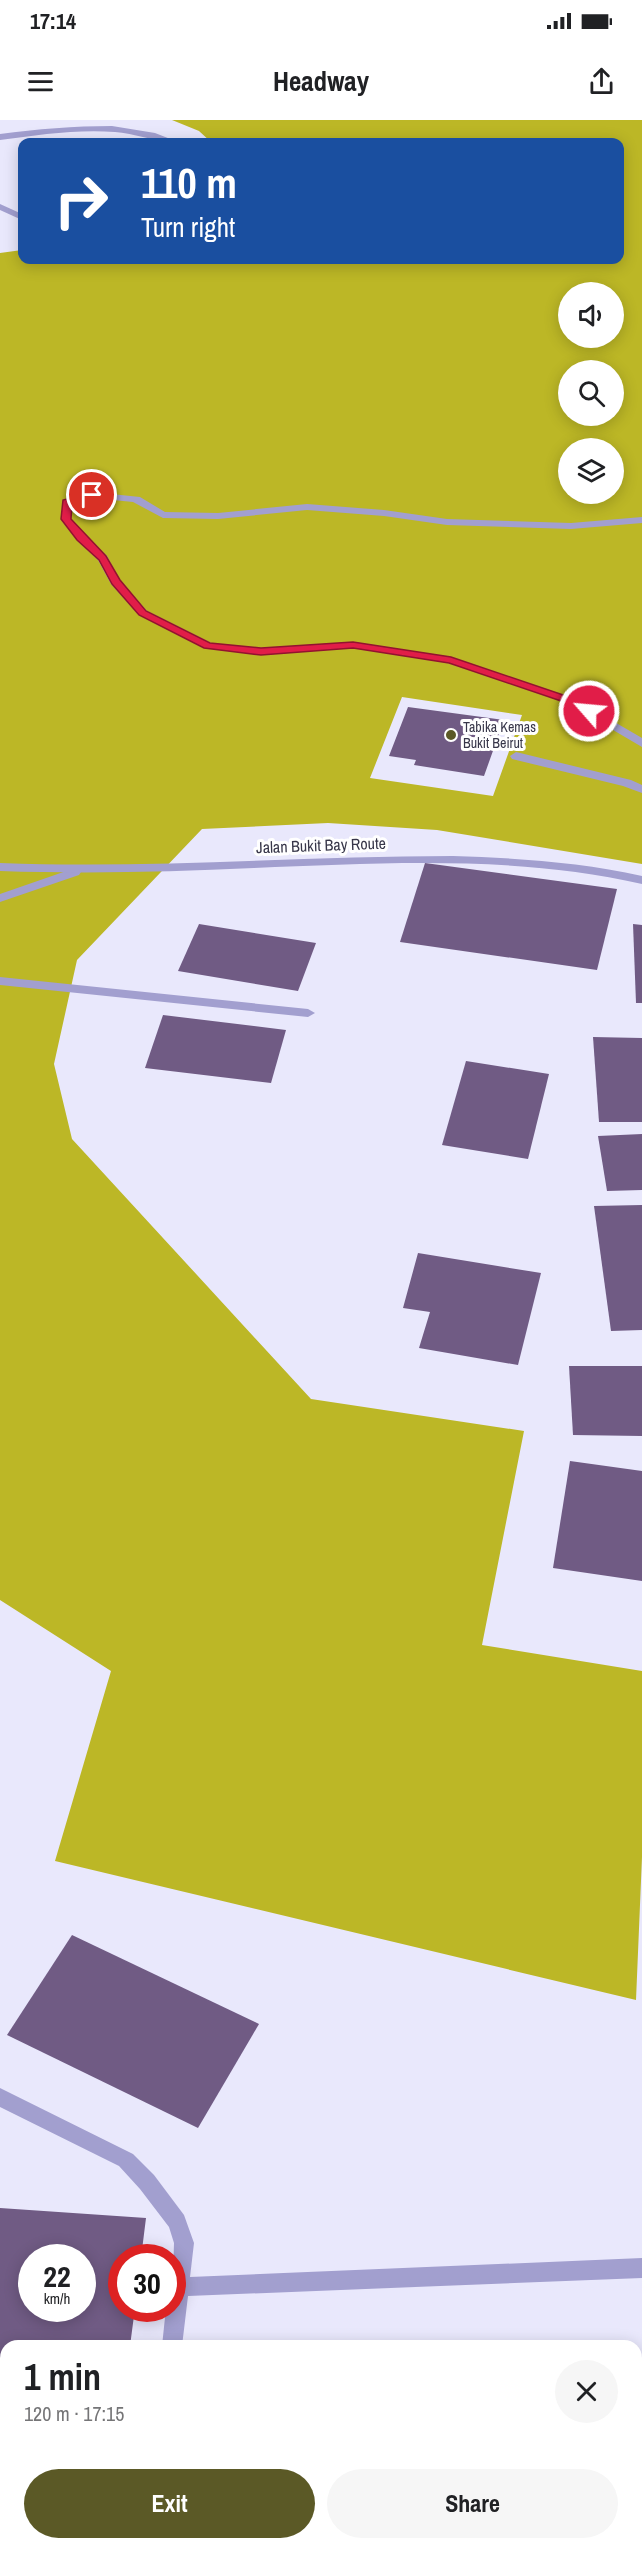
<!DOCTYPE html>
<html lang="en">
<head>
<meta charset="utf-8">
<style>
  body { margin:0; font-family:"Archivo Narrow",sans-serif; background:#f6f6f6; color:#202124; height:100vh; display:flex; flex-direction:column; font-size:22px; white-space:nowrap }
  * { box-sizing:border-box; margin:0 }
  p { font-size:20px; color:#757577 }
  .icon { flex:none; width:33px; height:33px; fill:none; stroke:currentColor; stroke-width:2; stroke-linecap:round; stroke-linejoin:round }
  .map { position:relative; flex:1; overflow:hidden }
  .drawer { position:absolute; left:0px; top:2220px; width:642px; height:210px; display:flex; flex-direction:column; background:#fff; border-radius:18px 18px 0 0; box-shadow:0 3px 15px #0003 }
  .drawer>* { flex:none }
  .guide { position:absolute; left:18px; top:18px; width:606px; height:126px; border-radius:12px; box-shadow:0 3px 15px #0003; background:#1a4fa0; color:#fff; overflow:hidden }
  .controls { position:absolute; left:558px; top:162px; display:grid; gap:12px }
  .controls a { display:grid; place-items:center; width:66px; height:66px; border-radius:50%; background:#fff; box-shadow:0 3px 15px #0003; font-size:30px }
  .speed { position:absolute; left:18px; top:2124px; display:flex; gap:12px; font-size:30px; font-weight:700; text-align:center }
  .speed>* { display:grid; place-content:center; width:78px; height:78px; border-radius:50%; background:#fff; box-shadow:0 3px 15px #0003; line-height:1 }
  .speed small { font-size:15px; font-weight:400 }
  .speed .limit { border:9px solid #d22; background:#fff; color:#111 }
  .pin { position:absolute; display:grid; place-items:center; width:51px; height:51px; color:#fff; margin:-26px; border:3px solid #fff; border-radius:50%; box-shadow:0 2px 6px #0007 }
  .me { position:absolute; width:66px; margin:-33px; rotate:297deg; stroke-linejoin:round; filter:drop-shadow(0 0 4px #0008) }
  .turn { display:flex; align-items:center; gap:21px; height:126px; padding:0 24px; font-size:27px }
  .turn .icon { width:78px; height:78px; stroke-width:2.5 }
  .turn b { display:block; font-size:42px; line-height:51px }
  .round { display:grid; place-items:center; flex:none; width:63px; height:63px; border-radius:32px; background:#f6f6f6 }
  .headline { display:flex; align-items:center; justify-content:space-between; height:102px; padding:0 24px }
  h1 { font-size:36px; font-weight:700; line-height:45px }
  .action { display:flex; gap:12px; margin-top:auto; padding:12px 24px }
  .action a { flex:1; height:69px; border-radius:36px; background:#5b5926; color:#fff; font-size:24px; font-weight:700; line-height:69px; text-align:center }
  .action a+a { background:#f6f6f6; color:#202124 }
  .status { display:flex; justify-content:space-between; align-items:center; height:42px; padding:0 30px; background:#fff; direction:ltr }
  .status svg { height:16px; fill:currentColor }
  header { display:flex; justify-content:space-between; align-items:center; height:78px; padding:0 24px; background:#fff; font-size:27px; font-weight:700 }
  .map>svg:first-child { display:block }
</style>
</head>
<body>
<div class="status"><b>17:14</b><svg viewBox="0 0 49 12"><path d="M0 12V9h3v3zM5 12V6h3v6zM10 12V3h3v9zM15 12V0h3v12zM26 1h20v11H26zM47 4h2v5h-2z"/></svg></div>
<header><svg class="icon" aria-label="menu" viewBox="0 0 24 24"><path d="M4 6h16M4 12h16M4 18h16"/></svg>Headway<svg class="icon" aria-label="share" viewBox="0 0 24 24"><path d="M12 15V3M7 8l5-5 5 5M5 13v7h14v-7"/></svg></header>
<div class="map">
<svg width="642" height="2430" viewBox="0 0 642 2430">
  <rect width="100%" height="100%" fill="#e9e8fc"/>
  <path fill="#bcb726" fill-rule="evenodd" d="M172 0H642V744L437 710 328 703 202 709 77 840 54 944 72 1019 311 1279 524 1311 482 1525 642 1551V1737L636 1880 55 1741 111 1551 0 1480V133L22 130V140H620V22H211L199 11ZM568 172H614V218H568ZM568 250H614V296H568ZM568 328H614V374H568ZM402 577 522 595 493 676 370 658Z"/>
  <g fill="#705b84" fill-rule="evenodd">
    <path d="M408 587 504 600 484 656 414 645 416 640 389 636Z"/>
    <path d="M425 743 617 769 597 850 400 822Z"/>
    <path d="M199 804 316 823 298 871 178 851Z"/>
    <path d="M633 804 642 805V883H636Z"/>
    <path d="M163 895 286 910 271 963 145 948Z"/>
    <path d="M593 917 642 918V1002H599Z"/>
    <path d="M466 941 549 954 528 1039 442 1025Z"/>
    <path d="M642 1014V1070L607 1071 598 1016Z"/>
    <path d="M642 1085V1210L611 1211 594 1086Z"/>
    <path d="M418 1133 541 1153 518 1245 419 1228 430 1192 403 1188Z"/>
    <path d="M569 1246H642V1316L573 1315Z"/>
    <path d="M570 1341 642 1351V1461L553 1448Z"/>
    <path d="M72 1815 259 1904 198 2008 7 1915Z"/>
    <path d="M0 2088 146 2098 141 2138H122V2188H135L130 2226H6V2424H107L106 2430H0ZM32 2138H82V2188H32Z"/>
    <path d="M435 2427 543 2428V2430H435Z"/>
  </g>
  <g fill="none" stroke-linecap="round" stroke-linejoin="round">
    <g fill="#a29fcf" fill-rule="evenodd">
      <path d="M112 6 155 13 178 22C163 24 134 13 115 12 77 9 38 15 0 20V14C37 9 74 6 112 6Z"/>
      <path d="M0 84 22 94V100L0 90Z"/>
    </g>
    <g fill="#a29fcf" fill-rule="evenodd">
      <path d="M92 372 140 377 165 392 218 393 307 384 384 390 447 399 571 403 642 397V403L571 409 447 405 384 396 307 390 218 399 163 398 133 382 93 378 72 385 71 399 85 416 107 436 120 461 147 491 211 523 261 528 353 522 451 537 575 579 642 618V627L567 583 449 543 353 528 261 534 204 528 139 495 111 464 98 440 77 420 62 401 63 381Z"/>
      <path d="M516 632 631 660 642 665V673L623 666 512 639 510 636Z"/>
      <path d="M75 748 81 752 79 755 0 782V774Z"/>
      <path d="M0 857 308 889 315 893 308 897 0 865Z"/>
      <path d="M0 1968 133 2034 154 2055 184 2095 194 2123 190 2157 642 2138V2158L188 2176 182 2226H162L166 2188H172L174 2123 169 2107 140 2069 119 2046 0 1987Z"/>
      <rect x="139" y="2424" width="22" height="6"/>
    </g>
    <path fill="#a29fcf" fill-rule="evenodd" d="M453 736C517 738 580 742 642 756V764C516 735 382 743 254 748 169 752 85 754 0 751V743C151 749 302 736 453 736Z"/>
  </g>
  <path fill="#e11d48" stroke="#92132f" stroke-width="1.5" d="M89 373 97 375 72 384 71 399 106 436 120 460 146 491 210 523 261 528 353 522 451 537 575 579 594 591 585 594 567 583 449 543 353 528 261 535 204 528 139 495 112 464 99 440 77 420 61 399 63 380Z"/>
  <circle fill="#5b5926" stroke="#fff" stroke-width="2" cx="451" cy="615" r="6"/>
  <g text-anchor="middle" stroke-width="6" stroke-linejoin="round" paint-order="stroke">
    <g font-size="14" fill="#373649" stroke="#fff" text-anchor="start">
      <text x="463" y="612">Tabika Kemas<tspan x="463" dy="16">Bukit Beirut</tspan></text>
    </g>
    <g font-size="16" fill="#373649" stroke="#fff">
      <text transform="translate(321 725) rotate(-2)" y="6">Jalan Bukit Bay Route</text>
    </g>
  </g>
</svg>
<div class="controls">
<a><svg class="icon" aria-label="sound" viewBox="0 0 24 24"><path d="M4 9h4l5-4v14l-5-4H4zM17 9q2 3 0 6"/></svg></a>
<a><svg class="icon" aria-label="search" viewBox="0 0 24 24"><circle cx="10" cy="10" r="6"/><path d="M15 15l6 6"/></svg></a>
<a><svg class="icon" aria-label="layers" viewBox="0 0 24 24"><path d="M12 4l9 5-9 5-9-5zM3 14l9 5 9-5"/></svg></a>
</div>
<div class="speed"><div>22<small>km/h</small></div><div class="limit">30</div></div>
<div class="pin" style="left:92px;top:375px;background:#d93025"><svg class="icon" aria-label="arrive" viewBox="0 0 24 24"><path d="M6 21V4h12l-3 4 3 4H6"/></svg></div>
<svg class="me" style="left:589px;top:591px" viewBox="-20 -20 40 40"><circle r="17" fill="#e11d48" stroke="#fff" stroke-width="3"/><path d="M0-11L8 9 0 5-8 9z" fill="#fff"/></svg>
<div class="guide">
<div class="turn"><svg class="icon" aria-label="right" viewBox="0 0 24 24"><path d="M7 20v-9h11M14 6l5 5-5 5"/></svg><div><b>110 m</b>Turn right</div></div>
</div>
<section class="drawer">
<div class="headline"><div><h1>1 min</h1><p>120 m · 17:15</p></div><a class="round"><svg class="icon" aria-label="close" viewBox="0 0 24 24"><path d="M6 6l12 12M18 6L6 18"/></svg></a></div>
<div class="action"><a>Exit</a><a>Share</a></div>
</section>
</div>
</body>
</html>
